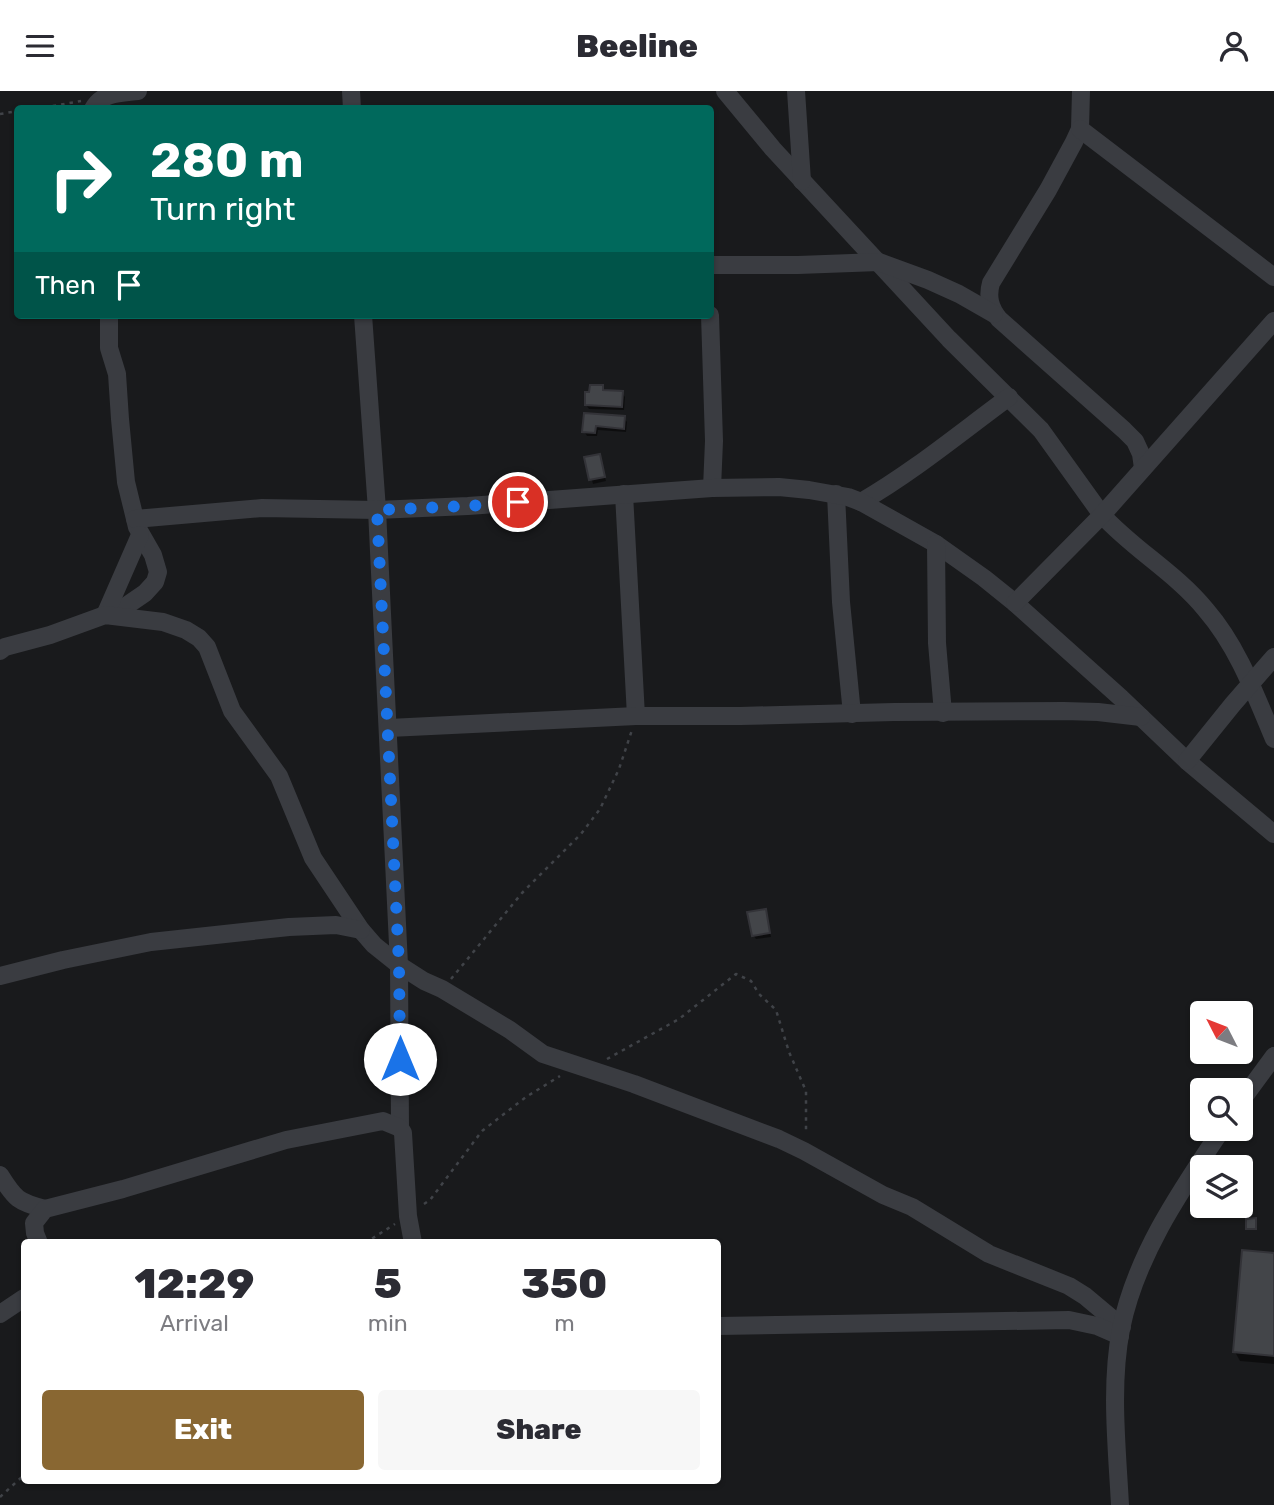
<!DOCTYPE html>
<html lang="en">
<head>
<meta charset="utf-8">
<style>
  body { margin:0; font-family:Rubik,sans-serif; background:#f7f7f7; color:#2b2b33; height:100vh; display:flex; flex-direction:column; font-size:26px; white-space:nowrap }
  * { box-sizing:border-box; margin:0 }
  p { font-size:23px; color:#7c7c81 }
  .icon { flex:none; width:38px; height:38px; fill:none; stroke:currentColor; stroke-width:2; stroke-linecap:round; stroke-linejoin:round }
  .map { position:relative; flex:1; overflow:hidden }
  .panel { position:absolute; left:21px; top:1148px; width:700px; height:245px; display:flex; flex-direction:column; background:#fff; border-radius:7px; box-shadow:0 2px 5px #0004 }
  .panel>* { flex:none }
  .guide { position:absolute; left:14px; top:14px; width:700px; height:214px; border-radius:7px; box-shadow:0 2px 5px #0004; background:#00695c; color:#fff; overflow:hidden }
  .needle { width:46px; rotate:312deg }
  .tools { position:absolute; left:1190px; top:910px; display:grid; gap:14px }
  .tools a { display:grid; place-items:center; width:63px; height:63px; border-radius:7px; background:#fff; box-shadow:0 2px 5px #0004; font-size:35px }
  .pin { position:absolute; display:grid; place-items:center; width:60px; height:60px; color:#fff; margin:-30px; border:4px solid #fff; border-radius:50%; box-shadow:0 2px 7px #0007 }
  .me { position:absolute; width:77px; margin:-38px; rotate:0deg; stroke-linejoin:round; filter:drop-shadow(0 0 5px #0008) }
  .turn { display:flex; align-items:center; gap:24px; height:147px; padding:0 21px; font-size:32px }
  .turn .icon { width:91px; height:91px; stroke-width:2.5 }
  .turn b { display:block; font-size:49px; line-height:60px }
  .then { display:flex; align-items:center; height:66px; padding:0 21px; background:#0003; gap:14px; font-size:26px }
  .eta { display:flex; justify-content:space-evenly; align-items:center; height:119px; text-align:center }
  .eta b { font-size:42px; font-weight:800; line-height:49px }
  .cta { display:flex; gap:14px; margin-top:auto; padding:14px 21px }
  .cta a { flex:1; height:80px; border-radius:7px; background:#896732; color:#fff; font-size:28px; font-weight:800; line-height:80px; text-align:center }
  .cta a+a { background:#f7f7f7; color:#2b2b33 }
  header { display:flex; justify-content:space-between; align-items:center; height:91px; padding:0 21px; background:#fff; font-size:32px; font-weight:800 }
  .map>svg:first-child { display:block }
</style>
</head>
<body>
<header><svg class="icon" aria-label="menu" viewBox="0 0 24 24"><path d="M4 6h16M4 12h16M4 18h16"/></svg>Beeline<svg class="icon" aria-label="person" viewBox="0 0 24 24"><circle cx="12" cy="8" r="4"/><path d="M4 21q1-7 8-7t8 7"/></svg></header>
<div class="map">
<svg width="1274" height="1414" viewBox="0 0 1274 1414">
  <rect width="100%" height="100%" fill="#191a1c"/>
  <g fill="#0007">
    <path d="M602 296 605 301 622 302 625 306 624 319 589 318 586 314Z"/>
    <path d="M585 324 624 327 627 331 626 341 598 339 597 345H587L584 340Z"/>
    <path d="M599 365 606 390 593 393 586 368Z"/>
    <path d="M765 820 767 824 771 846 756 848 753 844Z"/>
    <path d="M1274 1164V1273L1240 1270 1235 1261Z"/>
  </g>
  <g fill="#434549" stroke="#333338" stroke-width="2">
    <path d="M590 294H603V299L623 300 622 316 585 314V301H589Z"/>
    <path d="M584 322 625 325 624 338 596 335 595 342 582 341Z"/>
    <path d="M600 363 605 386 589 389 584 366Z"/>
    <path d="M766 818 770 842 752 845 747 821Z"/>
    <path d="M1256 1127V1138H1246V1128Z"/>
    <path d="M1242 1159 1274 1162V1265L1233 1261Z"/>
  </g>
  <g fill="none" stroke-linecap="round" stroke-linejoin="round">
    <g stroke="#404348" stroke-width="2.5" stroke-dasharray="3.5 5" stroke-linecap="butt">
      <path d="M36 18 81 10"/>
      <path d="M0 23 18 20"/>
      <path d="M451 888 522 802 581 743 600 718 619 678 632 639"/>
      <path d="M607 968 679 928 736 883 751 890 759 903 776 919 789 961 806 1000V1043"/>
      <path d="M424 1113 430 1109 482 1040 526 1006 560 985"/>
      <path d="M365 1152 395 1133"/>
      <path d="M0 1406 24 1384"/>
    </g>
    <g stroke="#3a3c41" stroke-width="18">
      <path d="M351 0 352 18"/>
      <path d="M725 0 773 58 949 248 1041 339 1102 424C1134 459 1176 482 1206 519 1238 556 1255 603 1274 648"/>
      <path d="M796 0 802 90"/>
      <path d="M1081 0 1080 38 1074 51 1048 99 991 192C987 206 990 217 999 228L1124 339 1135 350 1141 363 1143 377"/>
      <path d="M93 18C102 1 121 2 138 0"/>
      <path d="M1080 38 1274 186"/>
      <path d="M710 174H798L879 171 928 189 959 203 994 223"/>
      <path d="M109 224V257L117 283 120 328 126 391 137 436 153 464 158 481 155 491 145 502 113 524"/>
      <path d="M363 224 377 419 399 874 400 1037"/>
      <path d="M710 224 714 350 712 397"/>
      <path d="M624 403 636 625"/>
      <path d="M836 403 841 511 852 623"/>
      <path d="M861 411C913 381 960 342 1009 306"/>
      <path d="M135 428 262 417 377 419 468 415 712 397 779 396 809 399 848 406 861 411 936 453 984 487 1015 512 1121 607 1187 670 1274 743"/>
      <path d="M936 453 937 552 943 622"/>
      <path d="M1015 512 1102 424 1274 230"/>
      <path d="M105 524 140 444"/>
      <path d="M0 560 5 556 50 544 105 524 163 531 186 539 199 547 207 556 232 620 279 685 313 767 361 839 374 854 399 874 424 890 442 898 510 939 543 963 634 993 779 1048 804 1060 883 1104 912 1116 989 1163 1069 1195 1085 1205 1122 1236"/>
      <path d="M389 637 636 625H740L894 621 1064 620 1098 621 1141 626"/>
      <path d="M1187 670 1233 613 1274 566"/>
      <path d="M0 885 63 869 151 851 289 836 336 834 361 839"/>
      <path d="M1241 1010 1274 965"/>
      <path d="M0 1084C15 1108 18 1111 45 1118"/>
      <path d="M39 1152 35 1142 34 1132 45 1118 123 1098 286 1049 383 1030 400 1037 403 1042 408 1125 413 1152"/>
      <path d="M0 1223 24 1207"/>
      <path d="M718 1235 1069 1229 1097 1235 1120 1245"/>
      <path d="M1120 1414C1117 1356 1110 1295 1121 1238 1136 1164 1181 1099 1222 1038"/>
    </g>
  </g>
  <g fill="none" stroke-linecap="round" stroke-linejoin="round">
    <path stroke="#1a73e8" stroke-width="12" stroke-dasharray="0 21.6" d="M400 968 399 874 377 419 468 415 518 411"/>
  </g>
</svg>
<div class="tools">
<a><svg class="needle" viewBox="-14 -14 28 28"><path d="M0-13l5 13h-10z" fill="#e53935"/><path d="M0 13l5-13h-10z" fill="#7c7c81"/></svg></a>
<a><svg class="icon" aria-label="search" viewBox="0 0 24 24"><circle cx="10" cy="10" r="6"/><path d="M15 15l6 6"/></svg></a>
<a><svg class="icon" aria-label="layers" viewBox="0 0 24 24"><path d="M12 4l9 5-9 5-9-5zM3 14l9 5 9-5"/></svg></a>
</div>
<div class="pin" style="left:518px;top:411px;background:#d93025"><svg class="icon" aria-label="arrive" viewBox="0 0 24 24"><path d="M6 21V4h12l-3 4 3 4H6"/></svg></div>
<svg class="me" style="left:400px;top:968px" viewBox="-20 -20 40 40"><circle r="19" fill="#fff"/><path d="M0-13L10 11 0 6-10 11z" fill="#1a73e8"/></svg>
<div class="guide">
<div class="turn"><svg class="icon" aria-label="right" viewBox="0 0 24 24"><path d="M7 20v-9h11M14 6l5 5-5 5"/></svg><div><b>280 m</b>Turn right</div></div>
<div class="then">Then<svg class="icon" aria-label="arrive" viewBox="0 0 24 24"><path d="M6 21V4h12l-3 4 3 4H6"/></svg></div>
</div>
<section class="panel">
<div class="eta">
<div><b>12:29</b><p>Arrival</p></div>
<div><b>5</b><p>min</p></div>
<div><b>350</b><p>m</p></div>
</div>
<div class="cta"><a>Exit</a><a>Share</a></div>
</section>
</div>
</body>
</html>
